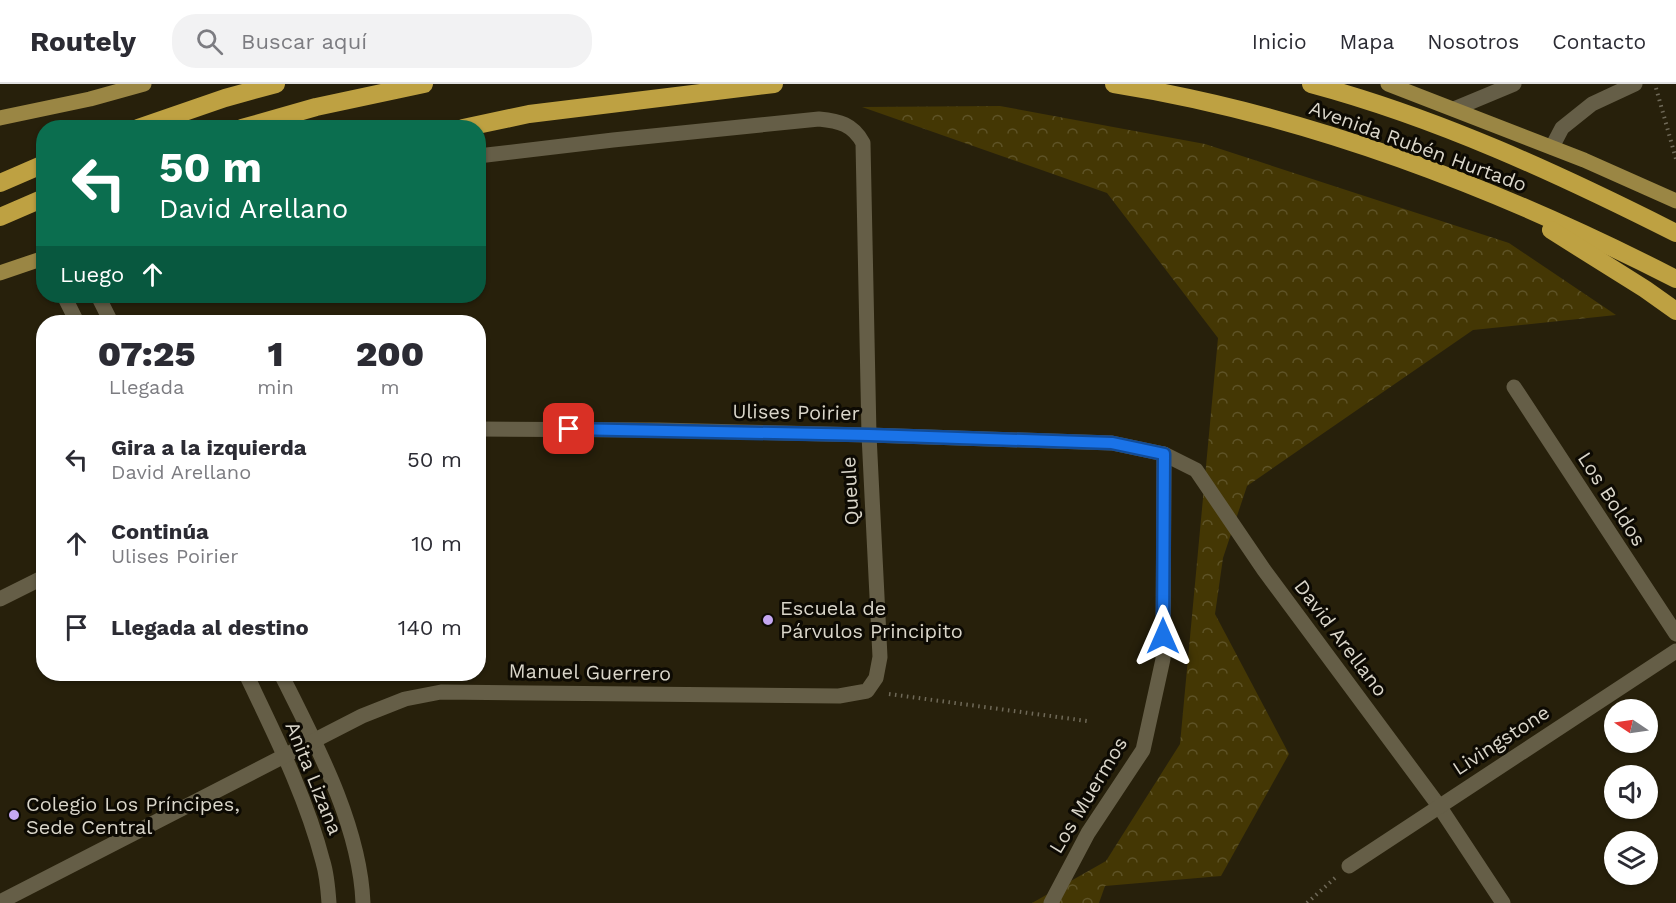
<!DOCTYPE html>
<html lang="es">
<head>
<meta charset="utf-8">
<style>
  body { margin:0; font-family:"Work Sans",sans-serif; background:#f2f2f3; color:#2b2b33; height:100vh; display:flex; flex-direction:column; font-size:22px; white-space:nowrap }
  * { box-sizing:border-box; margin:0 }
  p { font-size:20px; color:#7c7c81 }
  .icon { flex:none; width:33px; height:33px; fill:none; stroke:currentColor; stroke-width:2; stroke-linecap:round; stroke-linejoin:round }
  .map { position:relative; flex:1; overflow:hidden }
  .side { position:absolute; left:36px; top:231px; width:450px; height:366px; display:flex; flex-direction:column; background:#fff; border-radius:24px; box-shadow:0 2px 4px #0004 }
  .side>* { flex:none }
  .banner { position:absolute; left:36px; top:36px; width:450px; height:183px; border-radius:24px; box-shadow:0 2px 4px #0004; background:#0b6e4f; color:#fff; overflow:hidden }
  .needle { width:39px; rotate:283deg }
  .fabs { position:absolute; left:1604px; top:615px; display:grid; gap:12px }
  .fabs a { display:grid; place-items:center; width:54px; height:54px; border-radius:50%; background:#fff; box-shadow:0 2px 4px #0004; font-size:30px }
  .pin { position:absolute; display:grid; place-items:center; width:51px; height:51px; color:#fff; margin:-26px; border-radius:12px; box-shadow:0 3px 9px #0006 }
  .me { position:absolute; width:66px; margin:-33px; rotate:0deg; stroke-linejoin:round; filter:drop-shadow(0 0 4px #0008) }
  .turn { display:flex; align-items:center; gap:21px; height:126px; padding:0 24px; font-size:27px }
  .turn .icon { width:78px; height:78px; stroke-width:2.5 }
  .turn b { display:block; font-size:42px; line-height:51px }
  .then { display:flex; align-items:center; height:57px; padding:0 24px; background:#0003; gap:12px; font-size:22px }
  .eta { display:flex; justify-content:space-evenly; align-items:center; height:102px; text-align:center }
  .eta b { font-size:36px; font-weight:800; line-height:42px }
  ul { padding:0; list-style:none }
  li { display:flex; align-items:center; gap:18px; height:84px; padding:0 24px }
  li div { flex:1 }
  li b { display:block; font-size:22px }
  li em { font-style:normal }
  header { display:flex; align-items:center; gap:36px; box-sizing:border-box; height:84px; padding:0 30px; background:#fff; border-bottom:2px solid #e1e1e2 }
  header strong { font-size:28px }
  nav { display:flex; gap:33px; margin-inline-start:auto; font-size:21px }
  .search { width:420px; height:54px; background:#f2f2f3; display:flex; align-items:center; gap:15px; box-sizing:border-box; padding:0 21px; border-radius:24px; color:#7c7c81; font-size:22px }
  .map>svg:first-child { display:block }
</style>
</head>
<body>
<header>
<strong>Routely</strong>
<div class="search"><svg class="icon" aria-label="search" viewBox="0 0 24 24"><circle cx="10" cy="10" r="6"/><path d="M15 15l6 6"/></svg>Buscar aquí</div>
<nav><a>Inicio</a><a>Mapa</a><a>Nosotros</a><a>Contacto</a></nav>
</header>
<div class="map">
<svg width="1676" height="819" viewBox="0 0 1676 819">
  <defs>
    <pattern id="forest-crowns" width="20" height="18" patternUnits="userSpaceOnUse" patternTransform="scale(1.5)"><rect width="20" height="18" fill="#443704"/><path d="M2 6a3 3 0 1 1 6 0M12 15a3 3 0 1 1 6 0" fill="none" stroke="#5e5327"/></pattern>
  </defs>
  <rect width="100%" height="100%" fill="#27200b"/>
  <path fill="url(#forest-crowns)" d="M1000 22 1205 60 1509 159 1616 231 1473 246 1247 402 1223 474 1215 530 1289 670 1221 792 1105 802 1099 819H1032L1106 777 1180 660 1218 254 1107 109 862 23Z"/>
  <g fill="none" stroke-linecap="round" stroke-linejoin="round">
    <g stroke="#6f6958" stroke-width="4" stroke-dasharray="1.5 4.5" stroke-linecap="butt">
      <path d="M1656 4 1676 75"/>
      <path d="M889 610 1087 637"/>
      <path d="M1307 819 1335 794"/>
    </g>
    <g stroke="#655e47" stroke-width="15">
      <path d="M1454 25 1514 0"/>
      <path d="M1552 63 1562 44 1592 20 1635 0"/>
      <path d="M64 212 77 238"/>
      <path d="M98 212 111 238"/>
      <path d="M1514 303 1676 550"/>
      <path d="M478 345 659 346 869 351 1112 359 1164 370 1196 386 1264 486 1439 722 1503 819"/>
      <path d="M0 515 44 493"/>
      <path d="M246 590C275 651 306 712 323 778 327 791 328 805 329 819"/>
      <path d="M281 590C315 658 360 741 363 819"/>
      <path d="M1349 782 1676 567"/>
      <path d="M0 818 362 632 405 615 441 608 839 612 867 607 876 594 880 573 869 351 863 59C853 40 839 37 819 35L613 56 478 72"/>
      <path d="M1051 819 1088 749 1143 666 1163 575 1164 370"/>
    </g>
    <g stroke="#9a8644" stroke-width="15">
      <path d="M1388 0 1584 76 1676 117"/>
      <path d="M0 34 90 15 144 0"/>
      <path d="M0 189 44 174"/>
    </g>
    <g stroke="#bea142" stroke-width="18">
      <path d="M1114 0C1310 31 1500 105 1676 195"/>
      <path d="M1311 0C1438 34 1559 90 1676 149"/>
      <path d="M138 44 225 14 276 0"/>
      <path d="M242 44 316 23 424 0"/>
      <path d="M463 44 529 30 774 0"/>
      <path d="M0 99 44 80"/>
      <path d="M0 133 44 114"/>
      <path d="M1551 146 1645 205 1676 227"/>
    </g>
  </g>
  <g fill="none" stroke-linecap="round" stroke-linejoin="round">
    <g stroke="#114b97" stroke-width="15">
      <path id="route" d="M569 345 869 351 1112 359 1164 370 1163 552"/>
    </g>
    <use href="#route" stroke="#1a73e8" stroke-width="10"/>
  </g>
  <g fill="#c5a7f1" stroke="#0d0a03" stroke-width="2">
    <circle cx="768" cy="536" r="6"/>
    <circle cx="14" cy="731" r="6"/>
  </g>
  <g text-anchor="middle" stroke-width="6" stroke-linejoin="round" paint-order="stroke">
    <g font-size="20" fill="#dad6ca" stroke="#0d0a03">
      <text transform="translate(1418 62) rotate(20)" y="7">Avenida Rubén Hurtado</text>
      <text transform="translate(796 328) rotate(1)" y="7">Ulises Poirier</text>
      <text transform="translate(850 407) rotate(-93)" y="7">Queule</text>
      <text transform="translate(1612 415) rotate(57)" y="7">Los Boldos</text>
      <text transform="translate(1341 554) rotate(53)" y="7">David Arellano</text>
      <text transform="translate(590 588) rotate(1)" y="7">Manuel Guerrero</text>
      <text transform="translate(1501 656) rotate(-33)" y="7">Livingstone</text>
      <text transform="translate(314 694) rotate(68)" y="7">Anita Lizana</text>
      <text transform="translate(1088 711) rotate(-59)" y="7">Los Muermos</text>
    </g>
    <g font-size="20" fill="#dad6ca" stroke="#0d0a03" text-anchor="start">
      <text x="780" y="531">Escuela de<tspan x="780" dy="23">Párvulos Principito</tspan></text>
      <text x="26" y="727">Colegio Los Príncipes,<tspan x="26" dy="23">Sede Central</tspan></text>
    </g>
  </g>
</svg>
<div class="fabs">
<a><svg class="needle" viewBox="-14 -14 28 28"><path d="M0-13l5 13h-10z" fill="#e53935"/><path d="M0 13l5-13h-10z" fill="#7c7c81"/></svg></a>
<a><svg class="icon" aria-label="sound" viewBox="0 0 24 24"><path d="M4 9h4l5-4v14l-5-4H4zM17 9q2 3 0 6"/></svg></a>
<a><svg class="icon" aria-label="layers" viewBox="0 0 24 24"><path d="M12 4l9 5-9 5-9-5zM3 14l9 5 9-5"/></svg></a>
</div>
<div class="pin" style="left:569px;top:345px;background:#d93025"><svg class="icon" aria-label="arrive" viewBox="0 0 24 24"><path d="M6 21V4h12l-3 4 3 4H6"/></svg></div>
<svg class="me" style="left:1163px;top:552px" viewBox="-20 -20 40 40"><path d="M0-17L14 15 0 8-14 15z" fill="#1a73e8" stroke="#fff" stroke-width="4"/></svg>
<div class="banner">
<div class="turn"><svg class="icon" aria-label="left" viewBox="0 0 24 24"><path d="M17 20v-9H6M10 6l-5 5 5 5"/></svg><div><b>50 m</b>David Arellano</div></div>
<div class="then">Luego<svg class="icon" aria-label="ahead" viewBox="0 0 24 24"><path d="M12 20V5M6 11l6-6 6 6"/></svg></div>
</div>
<section class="side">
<div class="eta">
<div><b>07:25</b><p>Llegada</p></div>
<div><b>1</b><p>min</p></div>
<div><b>200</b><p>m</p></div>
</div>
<ul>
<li><svg class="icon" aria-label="left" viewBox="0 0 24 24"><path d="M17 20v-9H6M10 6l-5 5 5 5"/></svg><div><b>Gira a la izquierda</b><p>David Arellano</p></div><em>50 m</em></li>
<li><svg class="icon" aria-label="ahead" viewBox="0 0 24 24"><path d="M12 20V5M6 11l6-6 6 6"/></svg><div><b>Continúa</b><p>Ulises Poirier</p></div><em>10 m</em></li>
<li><svg class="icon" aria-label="arrive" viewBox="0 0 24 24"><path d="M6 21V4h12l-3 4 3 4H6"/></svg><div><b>Llegada al destino</b></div><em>140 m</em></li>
</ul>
</section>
</div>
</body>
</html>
